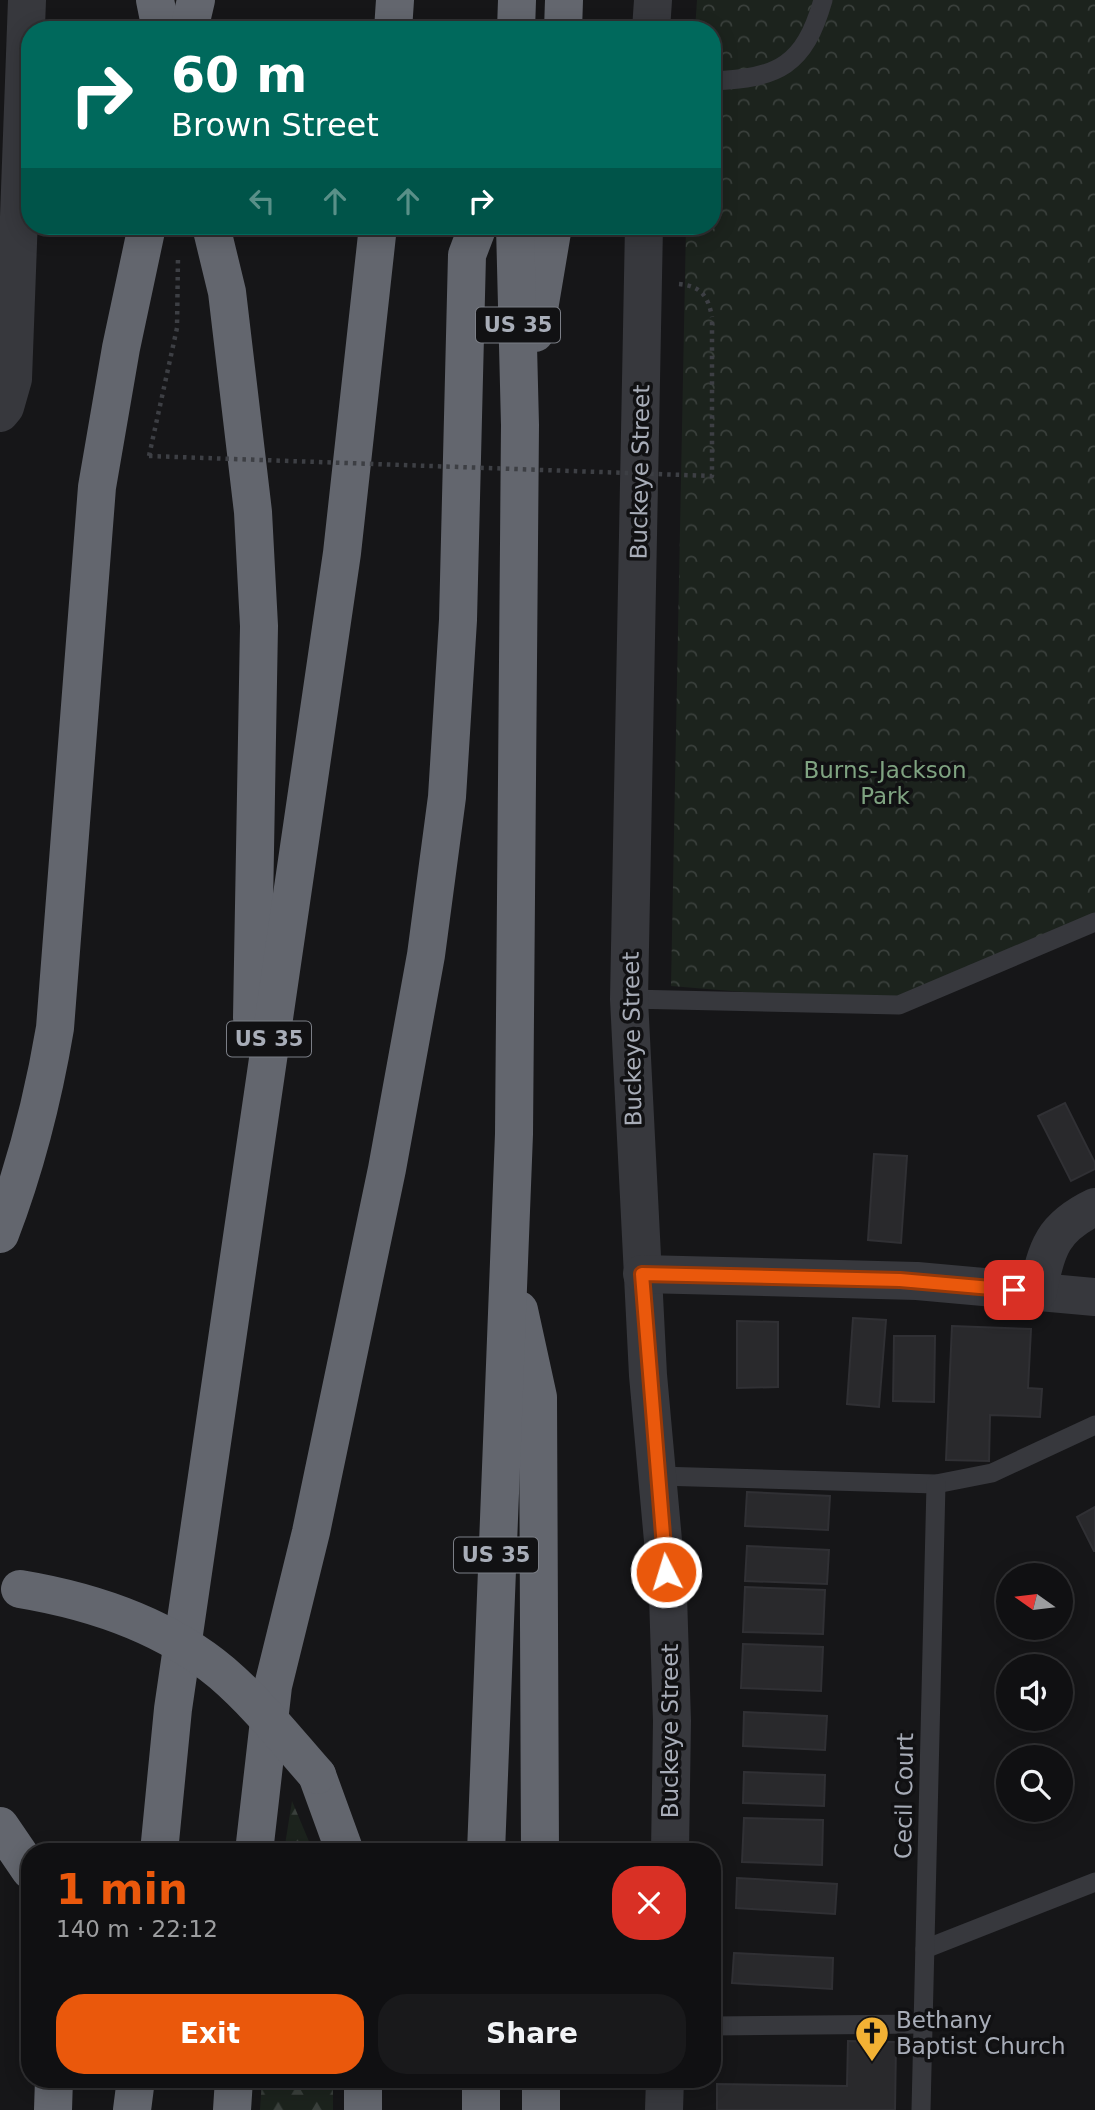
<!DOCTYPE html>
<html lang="en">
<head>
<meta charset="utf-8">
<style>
  body { margin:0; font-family:"DejaVu Sans",sans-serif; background:#19191b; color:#f1f3f6; height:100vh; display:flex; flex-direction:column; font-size:26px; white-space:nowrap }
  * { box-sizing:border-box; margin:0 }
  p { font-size:23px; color:#9c9d9f }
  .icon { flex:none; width:38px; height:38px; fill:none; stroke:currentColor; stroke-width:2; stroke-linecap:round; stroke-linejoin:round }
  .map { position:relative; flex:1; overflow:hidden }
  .details { position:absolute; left:21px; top:1843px; width:700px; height:245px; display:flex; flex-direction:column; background:#101012; border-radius:28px; box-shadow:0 4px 18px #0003,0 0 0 2px #303032 }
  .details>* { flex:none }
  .guide { position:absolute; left:21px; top:21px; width:700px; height:214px; border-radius:28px; box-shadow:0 4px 18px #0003,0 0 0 2px #303032; background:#00695c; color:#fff; overflow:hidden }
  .needle { width:46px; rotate:284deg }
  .controls { position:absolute; left:996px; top:1563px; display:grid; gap:14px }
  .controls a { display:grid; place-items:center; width:77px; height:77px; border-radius:50%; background:#101012; box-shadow:0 4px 18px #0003,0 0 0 2px #303032; font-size:35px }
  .pin { position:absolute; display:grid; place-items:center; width:60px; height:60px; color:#fff; margin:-30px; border-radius:14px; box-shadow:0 4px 10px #0006 }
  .me { position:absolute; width:77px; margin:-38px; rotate:355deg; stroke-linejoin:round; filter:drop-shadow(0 0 5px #0008) }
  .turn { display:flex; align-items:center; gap:24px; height:147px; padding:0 35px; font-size:32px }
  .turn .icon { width:91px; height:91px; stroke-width:2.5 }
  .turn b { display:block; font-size:49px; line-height:60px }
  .lanes { display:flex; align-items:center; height:66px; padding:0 35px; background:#0003; justify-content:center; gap:35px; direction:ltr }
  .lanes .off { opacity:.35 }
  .round { display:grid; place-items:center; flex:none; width:74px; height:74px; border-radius:28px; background:#19191b }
  .overview { display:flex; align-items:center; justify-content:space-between; height:119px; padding:0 35px }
  h1 { font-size:42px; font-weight:700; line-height:52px; color:#ea580c }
  .primary-button { display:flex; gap:14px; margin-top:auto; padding:14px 35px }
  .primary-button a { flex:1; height:80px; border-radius:28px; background:#ea580c; color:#fff; font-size:28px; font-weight:700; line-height:80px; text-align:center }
  .primary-button a+a { background:#19191b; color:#f1f3f6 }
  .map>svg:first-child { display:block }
</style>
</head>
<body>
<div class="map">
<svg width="1095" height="2110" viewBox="0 0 1095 2110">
  <defs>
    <pattern id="forest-firs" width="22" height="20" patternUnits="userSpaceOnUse" patternTransform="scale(1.75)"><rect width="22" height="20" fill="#1c231d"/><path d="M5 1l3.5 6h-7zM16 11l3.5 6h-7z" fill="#3a403c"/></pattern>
    <pattern id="park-crowns" width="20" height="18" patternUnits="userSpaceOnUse" patternTransform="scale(1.75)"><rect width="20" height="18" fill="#1c231d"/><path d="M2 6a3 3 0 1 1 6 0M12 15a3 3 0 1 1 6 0" fill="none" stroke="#3a403c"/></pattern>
  </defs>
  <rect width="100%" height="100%" fill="#161618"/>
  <g fill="url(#forest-firs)">
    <path d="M292 1801 313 1851H284Z"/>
    <path d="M262 2079H333V2110H260Z"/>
  </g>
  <path fill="url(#park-crowns)" d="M697 0H1095V922L899 1005 671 986 686 226H712V30H695Z"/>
  <g fill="#29292c" stroke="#303034" stroke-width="2">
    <path d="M1065 1103 1095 1163V1169L1071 1181 1038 1116Z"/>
    <path d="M874 1154 907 1156 901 1243 868 1240Z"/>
    <path d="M853 1318 886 1320 879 1407 847 1404Z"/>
    <path d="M737 1321 778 1322V1387L737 1388Z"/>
    <path d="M952 1326 1031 1329 1028 1388 1042 1389 1040 1417 990 1415 989 1461 946 1460Z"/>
    <path d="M894 1336H935L934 1402 893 1401Z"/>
    <path d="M747 1492 830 1496 828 1530 745 1526Z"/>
    <path d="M1095 1507V1551H1094L1077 1517Z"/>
    <path d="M747 1546 829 1550 827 1584 745 1581Z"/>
    <path d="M745 1587 825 1590 823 1634 743 1632Z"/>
    <path d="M743 1644 823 1647 821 1691 741 1688Z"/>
    <path d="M744 1712 827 1716 825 1750 743 1746Z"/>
    <path d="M744 1772 825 1775 824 1806 743 1803Z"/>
    <path d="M744 1818 823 1820 822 1865 742 1862Z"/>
    <path d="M737 1878 837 1884 835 1914 736 1908Z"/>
    <path d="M734 1953 833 1958 832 1989 732 1983Z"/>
    <path d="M848 2041 896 2042 895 2110H717V2084L847 2086Z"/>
  </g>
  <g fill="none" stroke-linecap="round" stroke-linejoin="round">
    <g stroke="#3d3f44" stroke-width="4.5" stroke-dasharray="3.5 5" stroke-linecap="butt">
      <path d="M679 284C701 286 708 296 712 317"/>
      <path d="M149 456 177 328 178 257"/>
    </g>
    <g stroke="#37383d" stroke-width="19">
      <path d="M712 81C779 78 804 66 823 0"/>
      <path d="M629 999 899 1005 1095 922"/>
      <path d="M658 1476 936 1484 992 1473 1095 1425"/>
      <path d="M925 1949 1095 1882"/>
      <path d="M712 2026 923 2024"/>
      <path d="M921 2110 936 1484"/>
    </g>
    <g stroke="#37383d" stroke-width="38">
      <path d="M651 30 653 0"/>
      <path d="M644 226 629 999 648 1375 668 1596 672 1721 670 1852"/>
      <path d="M0 413 5 407 13 379 27 0"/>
      <path d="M642 1274 917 1281 1095 1297"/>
      <path d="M1038 1292C1046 1248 1053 1227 1095 1207"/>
      <path d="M664 2110 665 2079"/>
    </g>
    <g stroke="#63666e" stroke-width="38">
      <path d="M155 0 161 30"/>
      <path d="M189 30 196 0"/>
      <path d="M393 30 395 0"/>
      <path d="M516 30 517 0"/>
      <path d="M563 30 564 0"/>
      <path d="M211 226 227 292 253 512 259 626 252 1018"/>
      <path d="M535 333 553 226"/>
      <path d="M0 1234C26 1166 43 1099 55 1028L97 487 121 348 147 226"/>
      <path d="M519 1310 538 1397 540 1852"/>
      <path d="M317 1775 345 1852"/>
      <path d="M0 1826 30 1870"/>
      <path d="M159 1852 173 1709 342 553 378 226"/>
      <path d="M254 1852 273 1686 311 1532 387 1169 426 955 447 797 458 620 467 255 478 226"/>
      <path d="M486 1852 514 1134 520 425 515 226"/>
      <path d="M541 2079V2110"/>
      <path d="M53 2110 54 2079"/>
      <path d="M132 2110 136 2079"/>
      <path d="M232 2110 234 2079"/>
      <path d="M363 2110V2079"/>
      <path d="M481 2110V2079"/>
    </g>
    <path stroke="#3d3f44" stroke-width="4.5" stroke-dasharray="3.5 5" stroke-linecap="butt" d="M149 456 712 476V317"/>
    <path stroke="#63666e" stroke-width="38" d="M20 1589C92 1601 165 1625 222 1673 257 1703 287 1741 317 1775"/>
  </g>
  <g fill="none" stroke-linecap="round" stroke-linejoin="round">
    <g stroke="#983908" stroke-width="18">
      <path id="route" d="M666 1572 642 1274 900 1280 1014 1290"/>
    </g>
    <use href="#route" stroke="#ea580c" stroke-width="12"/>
  </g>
  <defs>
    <g id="church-pin" transform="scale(1.75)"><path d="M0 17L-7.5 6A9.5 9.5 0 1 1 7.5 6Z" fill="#f2b134" stroke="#111113"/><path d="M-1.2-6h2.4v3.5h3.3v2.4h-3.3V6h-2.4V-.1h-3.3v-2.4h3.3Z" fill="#111"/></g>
  </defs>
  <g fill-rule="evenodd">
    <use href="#church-pin" x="872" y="2033"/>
  </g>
  <g text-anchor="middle" stroke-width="7" stroke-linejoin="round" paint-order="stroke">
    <g fill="#111113" stroke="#7b7e86" stroke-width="2">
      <rect x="476" y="307.5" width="84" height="35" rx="5"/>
      <rect x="227" y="1021.5" width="84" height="35" rx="5"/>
      <rect x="454" y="1537.5" width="84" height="35" rx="5"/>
    </g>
    <g font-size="21" font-weight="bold" fill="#a8adb8">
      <text x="518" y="332">US 35</text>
      <text x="269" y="1046">US 35</text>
      <text x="496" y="1562">US 35</text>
    </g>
    <g font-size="23" fill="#a8adb8" stroke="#111113">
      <text transform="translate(640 472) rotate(-89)" y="8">Buckeye Street</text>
      <text transform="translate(632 1039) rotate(-91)" y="8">Buckeye Street</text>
      <text transform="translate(670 1731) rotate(-90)" y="8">Buckeye Street</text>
      <text transform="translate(904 1796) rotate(-89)" y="8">Cecil Court</text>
    </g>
    <g font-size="23" fill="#7fa381" stroke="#111113">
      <text x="885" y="778">Burns-Jackson<tspan x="885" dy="26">Park</tspan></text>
    </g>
    <g font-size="23" fill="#a8adb8" stroke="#111113" text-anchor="start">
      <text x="896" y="2028">Bethany<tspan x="896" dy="26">Baptist Church</tspan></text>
    </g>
  </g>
</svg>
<div class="controls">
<a><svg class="needle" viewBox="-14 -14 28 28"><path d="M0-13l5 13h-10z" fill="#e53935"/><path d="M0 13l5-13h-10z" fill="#9c9d9f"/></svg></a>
<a><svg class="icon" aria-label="sound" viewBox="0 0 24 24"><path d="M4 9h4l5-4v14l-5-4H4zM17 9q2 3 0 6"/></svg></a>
<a><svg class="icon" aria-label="search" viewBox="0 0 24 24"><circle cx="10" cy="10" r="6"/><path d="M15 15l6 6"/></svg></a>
</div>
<div class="pin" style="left:1014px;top:1290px;background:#d93025"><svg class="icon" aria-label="arrive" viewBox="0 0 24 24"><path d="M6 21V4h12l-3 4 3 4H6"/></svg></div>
<svg class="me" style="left:666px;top:1572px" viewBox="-20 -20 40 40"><circle r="17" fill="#ea580c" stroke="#fff" stroke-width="3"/><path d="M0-11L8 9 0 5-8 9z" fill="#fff"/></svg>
<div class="guide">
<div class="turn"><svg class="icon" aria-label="right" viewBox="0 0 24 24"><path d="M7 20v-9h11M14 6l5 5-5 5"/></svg><div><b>60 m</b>Brown Street</div></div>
<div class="lanes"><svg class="icon off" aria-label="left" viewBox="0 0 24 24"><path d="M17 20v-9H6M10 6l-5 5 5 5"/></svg><svg class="icon off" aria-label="ahead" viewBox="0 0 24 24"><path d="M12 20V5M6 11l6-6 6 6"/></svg><svg class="icon off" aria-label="ahead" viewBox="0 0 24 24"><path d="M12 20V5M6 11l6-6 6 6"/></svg><svg class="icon" aria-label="right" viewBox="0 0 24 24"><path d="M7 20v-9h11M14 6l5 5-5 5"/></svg></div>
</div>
<section class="details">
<div class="overview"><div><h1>1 min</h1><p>140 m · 22:12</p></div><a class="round" style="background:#d93025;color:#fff"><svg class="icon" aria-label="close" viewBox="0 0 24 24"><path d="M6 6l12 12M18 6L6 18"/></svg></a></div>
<div class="primary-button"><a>Exit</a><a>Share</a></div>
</section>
</div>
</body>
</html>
